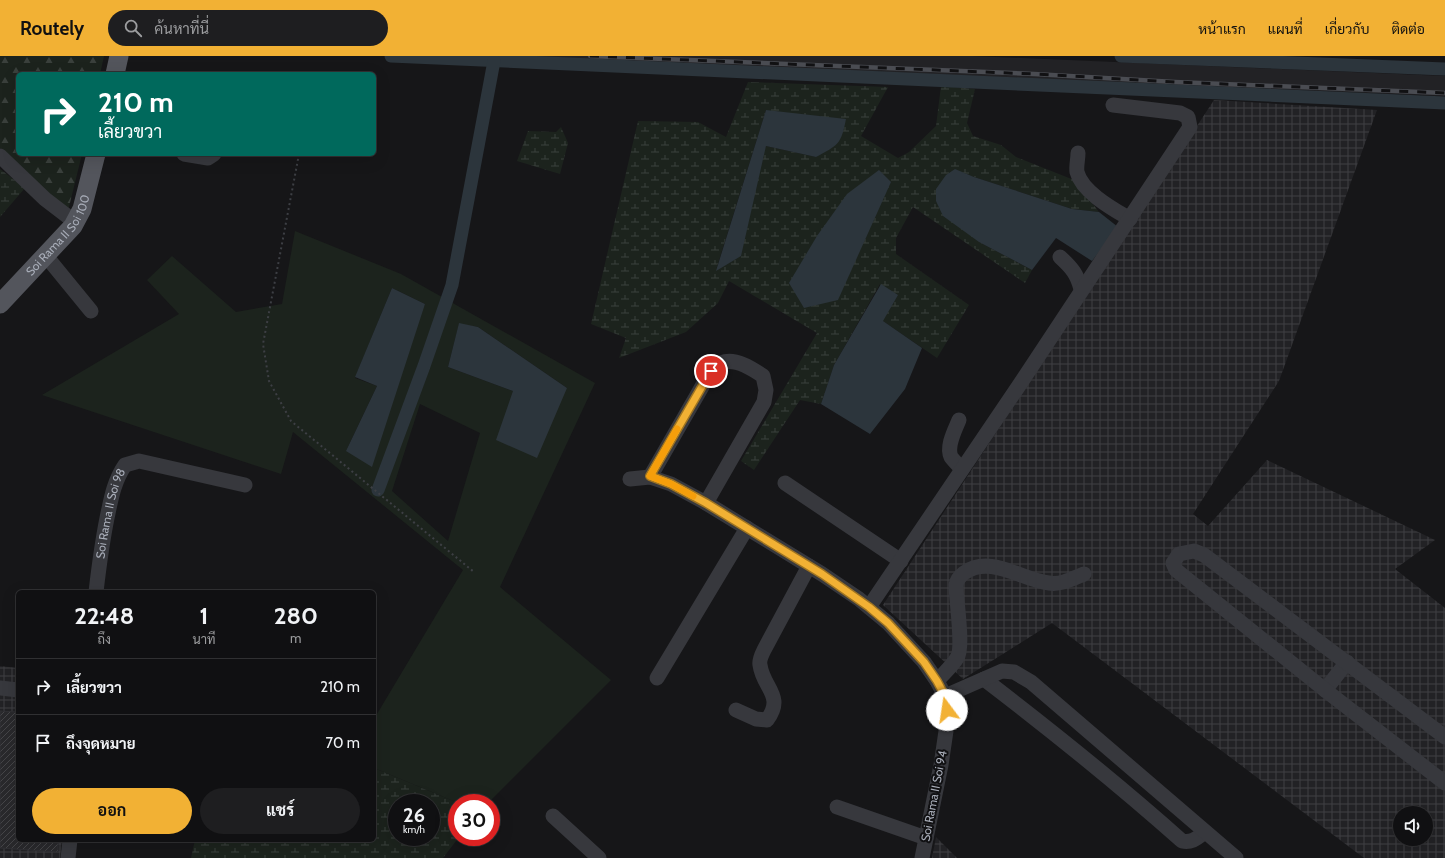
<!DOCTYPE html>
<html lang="th">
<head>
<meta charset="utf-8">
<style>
  body { margin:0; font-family:Cabin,Sarabun,sans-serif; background:#1e1e20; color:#f1f3f6; height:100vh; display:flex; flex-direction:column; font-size:15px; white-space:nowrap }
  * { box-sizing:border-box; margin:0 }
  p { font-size:13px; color:#9c9d9f }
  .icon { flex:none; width:22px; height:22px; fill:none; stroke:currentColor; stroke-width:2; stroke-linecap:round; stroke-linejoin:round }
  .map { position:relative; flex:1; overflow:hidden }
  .side { position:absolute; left:16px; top:534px; width:360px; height:252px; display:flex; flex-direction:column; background:#101012; border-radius:6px; box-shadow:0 4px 16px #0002,0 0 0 1px #303032 }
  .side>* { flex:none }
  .hud { position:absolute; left:16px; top:16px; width:360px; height:84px; border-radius:6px; box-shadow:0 4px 16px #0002,0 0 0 1px #303032; background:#00695c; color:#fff; overflow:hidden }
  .controls { position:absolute; left:1393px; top:750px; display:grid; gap:8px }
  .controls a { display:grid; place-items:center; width:40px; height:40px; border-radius:50%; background:#101012; box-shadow:0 4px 16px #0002,0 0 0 1px #303032; font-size:20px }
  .speed { position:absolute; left:388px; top:738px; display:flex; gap:8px; font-size:20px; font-weight:700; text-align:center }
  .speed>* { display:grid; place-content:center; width:52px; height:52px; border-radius:50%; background:#101012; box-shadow:0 4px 16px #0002,0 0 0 1px #303032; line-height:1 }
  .speed small { font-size:10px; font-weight:400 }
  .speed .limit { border:6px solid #d22; background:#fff; color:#111 }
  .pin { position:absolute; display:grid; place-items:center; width:34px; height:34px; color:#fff; margin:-17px; border:2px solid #fff; border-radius:50%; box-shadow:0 1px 4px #0007 }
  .me { position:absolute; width:44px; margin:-22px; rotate:346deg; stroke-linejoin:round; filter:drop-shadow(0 0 3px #0008) }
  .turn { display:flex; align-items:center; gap:14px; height:84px; padding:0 16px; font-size:18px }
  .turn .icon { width:52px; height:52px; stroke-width:2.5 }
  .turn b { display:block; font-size:28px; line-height:34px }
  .eta { display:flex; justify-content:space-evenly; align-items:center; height:68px; text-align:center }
  .eta b { font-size:24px; font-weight:700; line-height:28px }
  .primary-button { display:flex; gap:8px; margin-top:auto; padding:8px 16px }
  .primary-button a { flex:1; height:46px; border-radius:24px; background:#f2b134; color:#111; font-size:16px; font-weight:700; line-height:46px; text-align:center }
  .primary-button a+a { background:#1e1e20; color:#f1f3f6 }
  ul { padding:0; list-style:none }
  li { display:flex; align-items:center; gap:12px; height:56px; padding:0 16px; border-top:1px solid #303032 }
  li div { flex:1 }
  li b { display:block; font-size:15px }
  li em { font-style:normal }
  header { display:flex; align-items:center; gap:24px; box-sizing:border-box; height:56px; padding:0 20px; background:#f2b134; color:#111 }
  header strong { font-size:19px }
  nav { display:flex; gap:22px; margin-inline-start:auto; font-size:14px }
  .search { width:280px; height:36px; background:#1e1e20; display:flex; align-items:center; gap:10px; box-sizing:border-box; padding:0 14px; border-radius:22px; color:#9c9d9f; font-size:15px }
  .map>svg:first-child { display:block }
</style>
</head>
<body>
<header>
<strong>Routely</strong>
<div class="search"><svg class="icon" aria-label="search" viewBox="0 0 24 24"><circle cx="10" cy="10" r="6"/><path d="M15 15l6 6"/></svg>ค้นหาที่นี่</div>
<nav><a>หน้าแรก</a><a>แผนที่</a><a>เกี่ยวกับ</a><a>ติดต่อ</a></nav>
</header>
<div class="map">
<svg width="1445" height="802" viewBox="0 0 1445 802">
  <defs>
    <pattern id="industrial-grid" width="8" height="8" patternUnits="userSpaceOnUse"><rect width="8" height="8" fill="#222225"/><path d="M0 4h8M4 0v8" fill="none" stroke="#3f3f43"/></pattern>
    <pattern id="forest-firs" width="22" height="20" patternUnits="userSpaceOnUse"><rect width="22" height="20" fill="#1c231d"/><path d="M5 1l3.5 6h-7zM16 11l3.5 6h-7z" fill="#3a403c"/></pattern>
    <pattern id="wetland-marsh" width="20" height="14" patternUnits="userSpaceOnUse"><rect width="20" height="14" fill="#1c231d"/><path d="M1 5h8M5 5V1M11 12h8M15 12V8" fill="none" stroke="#3a403c"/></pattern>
    <pattern id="building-hatch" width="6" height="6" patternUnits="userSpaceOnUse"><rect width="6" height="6" fill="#29292c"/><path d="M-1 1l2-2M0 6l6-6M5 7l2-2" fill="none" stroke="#454548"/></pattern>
  </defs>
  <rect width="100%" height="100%" fill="#161618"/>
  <path fill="#222225" d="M445 0H973L1445 20V40L967 21 748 14Z"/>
  <g fill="url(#industrial-grid)" fill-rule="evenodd">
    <path d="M1214 44 1377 54 1279 325 1193 458 1208 470 1267 404 1435 484 1395 513 1445 552V802H1364L1052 567 963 623 883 549ZM1400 757H1426V783H1400Z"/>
    <path d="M0 610 18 612V784H62L60 802H0Z"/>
    <path d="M936 781 957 802H932Z"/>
  </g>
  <path fill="#1c231d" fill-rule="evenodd" d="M295 175 401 218 595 327 500 531 611 624 488 747H458L374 712V663L463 514 293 376 281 418 42 339 179 258 147 224 172 200 236 256 282 248ZM392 232 425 248 346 395 377 330 355 322ZM459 268 478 271 567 332 513 335 448 311ZM420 348 480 377 448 485 392 435Z"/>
  <path fill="url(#forest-firs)" d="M0 0H104L100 18H18V98H82L68 155 0 92Z"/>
  <g fill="url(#wetland-marsh)" fill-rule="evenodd">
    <path d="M748 26 888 31 861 80 898 102 909 96 936 70 941 30 975 33 967 67 973 80 1001 89 1016 101 1074 124 1099 156 1072 153 974 121 955 114 979 186 1032 214 1025 227 913 151 896 182V198L969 249 937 302 883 265 880 228 834 309 821 348 800 344 754 414 741 405 817 277 729 225 718 247 686 276 619 302 626 282 591 268 638 65 698 66 726 81ZM766 54 816 101 766 90 716 214Z"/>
    <path d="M561 71 568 87 560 118 517 105 528 75 556 76Z"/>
    <path d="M0 113 25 132 0 161Z"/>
    <path d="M374 712 458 747 457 781H459L443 802H191L195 784H374ZM397 747H431V781H397Z"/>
  </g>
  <g fill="#2c353c">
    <path d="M766 54 846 63C841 89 838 89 816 101L766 90 741 200 716 215Z"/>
    <path d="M955 113 974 121 1072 153 1099 156 1118 171 1092 205 1056 182 1032 214 979 186 943 160 936 145V133L946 119Z"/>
    <path d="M879 114 891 126 838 244 804 252 789 227 817 180 847 138Z"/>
    <path d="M881 228 898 239 883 265 922 292 905 333 870 378 821 348 834 309Z"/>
    <path d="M392 232 425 248 372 411 346 395 377 330 355 321Z"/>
    <path d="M459 267 478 271 567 332 537 402 496 384 513 335 448 311Z"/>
  </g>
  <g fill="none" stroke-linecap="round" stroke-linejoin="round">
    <g stroke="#2c353c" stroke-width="13">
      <path d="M391 0 1445 47"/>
      <path d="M1121 0 1445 13"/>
      <path d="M378 434 424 310 452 229 494 5"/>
    </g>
  </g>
  <path fill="url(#building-hatch)" stroke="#303034" d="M0 655 18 656V784H58V796L0 792Z"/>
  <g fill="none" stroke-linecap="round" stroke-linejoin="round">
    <path stroke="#3d3f44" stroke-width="2" stroke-dasharray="2 3" stroke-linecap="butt" d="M299 98 263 288 269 325 291 365 474 516"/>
    <g stroke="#37383d" stroke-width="15">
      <path d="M1078 97C1078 103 1076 111 1077 116 1082 136 1113 153 1130 163"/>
      <path d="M184 98 208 102 214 98"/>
      <path d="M0 100 45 143 75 166"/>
      <path d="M46 200 91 255"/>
      <path d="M1060 201C1072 212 1077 218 1081 233"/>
      <path d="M959 364C955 374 946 390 951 401 954 405 958 409 962 413"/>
      <path d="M650 421 711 315C714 313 718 309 721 307 735 301 753 313 763 320L766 334 764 346 706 447"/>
      <path d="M630 423 650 421 671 428 706 447 822 518 859 543 888 567 924 606 937 625 945 640 947 655 946 675 941 709 922 802"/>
      <path d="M785 427 901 505"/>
      <path id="s1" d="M96 536C99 510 102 487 107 462 111 443 114 425 125 409L139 405 245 429"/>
      <path d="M869 551 1018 331 1190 71 1188 61 1180 57 1113 49"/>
      <path d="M657 622 747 472"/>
      <path d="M984 623C1052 675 1118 728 1182 785 1192 787 1197 782 1205 776"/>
      <path d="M937 625C944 617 952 610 957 602 964 592 956 544 956 529 957 523 960 520 964 517 990 498 1022 524 1049 527 1061 529 1072 523 1084 518"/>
      <path d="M0 632 18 634"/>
      <path d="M1325 634 1347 606"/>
      <path d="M945 640 1002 615 1014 616 1031 626 1236 802"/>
      <path d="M736 654 756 663 767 664C785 640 763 632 760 609 759 605 762 598 764 594L809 510"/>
      <path d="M1445 681 1204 499 1194 495 1179 498 1173 507 1176 514 1325 634 1445 727"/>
      <path d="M837 751 926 782"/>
      <path d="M553 760 599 802"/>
      <path d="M68 802 70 784"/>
    </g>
    <g stroke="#53555c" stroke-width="19">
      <path d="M115 18 119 0"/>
      <path id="s2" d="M0 248 73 170 82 153 96 98"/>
    </g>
    <g stroke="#4a4c52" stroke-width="4.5">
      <path id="rail" d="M590 0 1034 18 1175 26 1445 37"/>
    </g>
    <use href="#rail" stroke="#111113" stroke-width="3" stroke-dasharray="9" stroke-linecap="butt"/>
  </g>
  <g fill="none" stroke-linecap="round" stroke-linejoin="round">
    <g stroke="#9d7322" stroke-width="10">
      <path id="route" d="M711 315 650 420 671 428 706 447 822 518 869 551 888 567 924 606 937 625 945 640 947 654"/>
    </g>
    <use href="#route" stroke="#f2b134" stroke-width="7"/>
    <path stroke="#f59e0b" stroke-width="7" d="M677 373 650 420 671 428 693 440"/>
  </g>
  <g text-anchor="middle" stroke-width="4" stroke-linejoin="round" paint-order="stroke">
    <g font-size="12" fill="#a8adb8" stroke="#111113">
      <text dy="4" stroke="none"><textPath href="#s2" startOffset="91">Soi Rama II Soi 100</textPath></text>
      <text dy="4" stroke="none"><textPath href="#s1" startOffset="80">Soi Rama II Soi 98</textPath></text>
      <text transform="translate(934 740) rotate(-79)" y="4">Soi Rama II Soi 94</text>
    </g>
  </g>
</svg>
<div class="controls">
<a><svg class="icon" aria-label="sound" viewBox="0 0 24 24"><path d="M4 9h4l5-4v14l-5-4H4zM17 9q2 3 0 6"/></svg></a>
</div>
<div class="speed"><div>26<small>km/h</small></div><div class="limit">30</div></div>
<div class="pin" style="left:711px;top:315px;background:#d93025"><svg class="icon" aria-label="arrive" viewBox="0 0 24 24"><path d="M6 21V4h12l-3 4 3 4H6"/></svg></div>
<svg class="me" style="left:947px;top:654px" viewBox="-20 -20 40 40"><circle r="19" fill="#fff"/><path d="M0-13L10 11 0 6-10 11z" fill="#f2b134"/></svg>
<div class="hud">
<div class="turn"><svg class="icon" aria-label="right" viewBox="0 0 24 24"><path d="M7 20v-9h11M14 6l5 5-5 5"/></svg><div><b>210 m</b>เลี้ยวขวา</div></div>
</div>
<section class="side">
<div class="eta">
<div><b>22:48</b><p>ถึง</p></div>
<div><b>1</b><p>นาที</p></div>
<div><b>280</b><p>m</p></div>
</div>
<ul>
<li><svg class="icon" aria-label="right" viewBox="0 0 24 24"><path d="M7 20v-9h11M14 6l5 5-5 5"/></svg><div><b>เลี้ยวขวา</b></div><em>210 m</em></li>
<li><svg class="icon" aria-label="arrive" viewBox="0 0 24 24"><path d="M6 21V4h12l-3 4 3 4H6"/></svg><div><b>ถึงจุดหมาย</b></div><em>70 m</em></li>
</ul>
<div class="primary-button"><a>ออก</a><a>แชร์</a></div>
</section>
</div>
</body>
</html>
